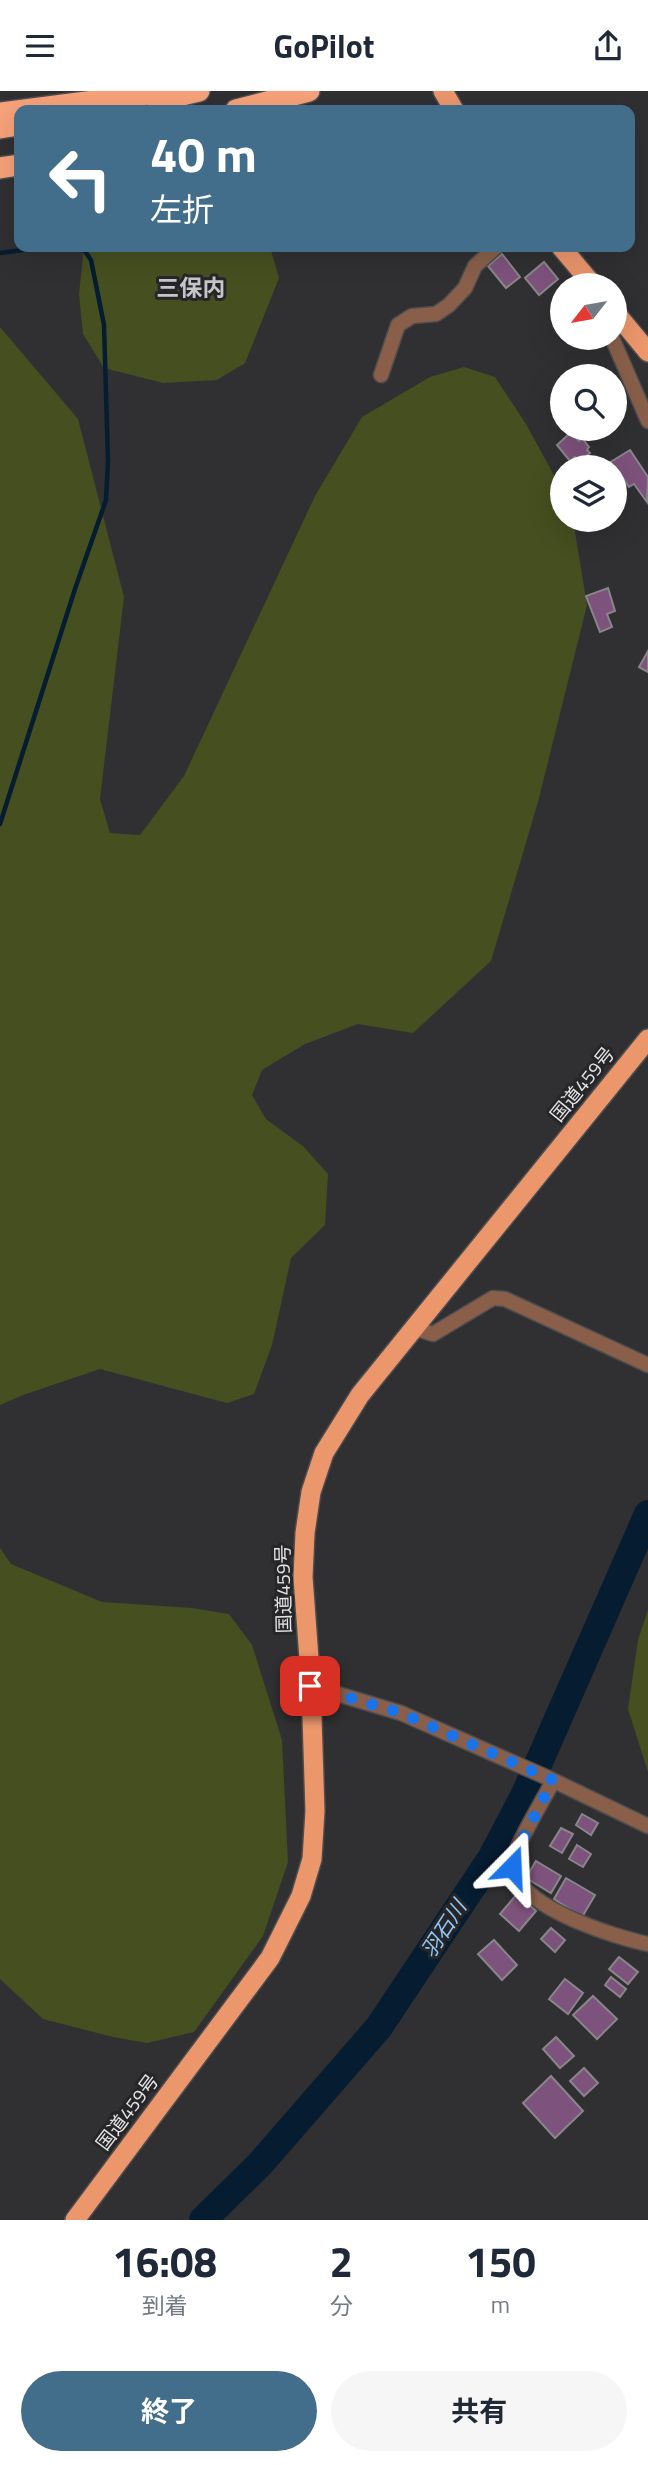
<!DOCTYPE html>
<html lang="ja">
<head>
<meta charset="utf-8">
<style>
  body { margin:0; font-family:"Titillium Web","Noto Sans JP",sans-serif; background:#f6f6f7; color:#1f2937; height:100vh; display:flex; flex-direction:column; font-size:26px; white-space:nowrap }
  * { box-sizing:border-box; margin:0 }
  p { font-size:23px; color:#747a83 }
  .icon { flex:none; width:38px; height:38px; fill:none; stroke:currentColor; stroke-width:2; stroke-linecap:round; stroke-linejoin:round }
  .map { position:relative; height:2129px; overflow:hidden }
  .drawer { display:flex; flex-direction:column; background:#fff; flex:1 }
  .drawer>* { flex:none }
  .hud { position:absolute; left:14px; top:14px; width:621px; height:147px; border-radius:14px; box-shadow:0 7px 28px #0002; background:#426e8b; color:#fff; overflow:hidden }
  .needle { width:46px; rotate:239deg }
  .fabs { position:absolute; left:550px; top:182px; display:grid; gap:14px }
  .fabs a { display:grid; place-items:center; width:77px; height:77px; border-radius:50%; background:#fff; box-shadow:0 7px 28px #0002; font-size:35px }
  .pin { position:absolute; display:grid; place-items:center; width:60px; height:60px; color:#fff; margin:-30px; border-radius:14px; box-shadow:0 4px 10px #0006 }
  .me { position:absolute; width:77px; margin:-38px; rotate:21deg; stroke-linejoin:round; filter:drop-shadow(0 0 5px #0008) }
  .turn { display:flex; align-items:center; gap:24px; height:147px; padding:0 21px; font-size:32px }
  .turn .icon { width:91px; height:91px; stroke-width:2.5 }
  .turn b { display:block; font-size:49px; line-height:60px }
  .eta { display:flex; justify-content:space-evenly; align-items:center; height:119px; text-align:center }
  .eta b { font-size:42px; font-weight:700; line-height:49px }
  .cta { display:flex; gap:14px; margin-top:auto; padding:14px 21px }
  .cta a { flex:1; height:80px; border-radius:42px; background:#426e8b; color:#fff; font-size:28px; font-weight:700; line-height:80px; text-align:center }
  .cta a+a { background:#f6f6f7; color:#1f2937 }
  header { display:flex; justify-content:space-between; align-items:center; height:91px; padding:0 21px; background:#fff; font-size:32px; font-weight:700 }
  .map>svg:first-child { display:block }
</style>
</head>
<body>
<header><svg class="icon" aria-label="menu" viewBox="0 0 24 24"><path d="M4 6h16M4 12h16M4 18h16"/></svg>GoPilot<svg class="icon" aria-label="share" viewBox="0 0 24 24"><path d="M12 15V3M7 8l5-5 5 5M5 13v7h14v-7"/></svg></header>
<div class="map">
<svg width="648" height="2129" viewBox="0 0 648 2129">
  <rect width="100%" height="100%" fill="#303032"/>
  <g fill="#454f20">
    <path d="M84 156H270L279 187 245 272 217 289 163 292 104 277 83 243 79 203Z"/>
    <path d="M0 236 78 328 124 506 100 708 110 742 140 744 184 685 315 405 362 326 430 286 464 276 495 286 526 333 562 399V429H573L587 514 538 711 491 870 413 942 358 933 305 953 262 979 252 1004 266 1028 304 1056 328 1083 325 1134 291 1167 272 1254 254 1303 227 1312 100 1278 23 1304 0 1314Z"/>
    <path d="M0 1457 11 1473 102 1511 192 1517 229 1523 252 1554 282 1649 288 1771 263 1845 194 1941 147 1952 113 1946 43 1928 0 1888Z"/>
    <path d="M648 1519V1681L628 1618 638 1549Z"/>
  </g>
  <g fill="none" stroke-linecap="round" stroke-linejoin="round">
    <g stroke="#051c31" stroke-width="4.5">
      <path d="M0 162 46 156"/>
      <path d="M0 733 75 498 106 409 108 369 104 234 91 169 82 156"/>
    </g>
    <path stroke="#051c31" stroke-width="28" d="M203 2129 260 2073 379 1936 492 1766 525 1703 648 1423"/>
  </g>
  <g fill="#7d527c" stroke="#888688" stroke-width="2">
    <path d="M502 163 520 186 506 197 488 175Z"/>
    <path d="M544 171 558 188 539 204 525 187Z"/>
    <path d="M571 341 579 350 582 347 589 356 587 359 590 362 579 371 575 366 570 370 557 354Z"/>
    <path d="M630 359 648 386 647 411 634 393 629 396 621 384 618 386 609 372Z"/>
    <path d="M608 497 615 520 607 523 612 536 600 541 586 505Z"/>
    <path d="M648 560V581L639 576Z"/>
    <path d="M582 1723 598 1732 591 1744 576 1734Z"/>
    <path d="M561 1737 573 1743 562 1762 550 1755Z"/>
    <path d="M577 1754 591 1763 583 1776 569 1768Z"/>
    <path d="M536 1770 561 1785 551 1802 526 1787Z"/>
    <path d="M566 1787 595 1804 582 1826 554 1808Z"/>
    <path d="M517 1803 536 1820 519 1840 500 1823Z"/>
    <path d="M551 1837 565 1849 555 1861 541 1848Z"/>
    <path d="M494 1849 517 1874 502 1889 478 1863Z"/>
    <path d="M619 1866 638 1881 628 1893 609 1878Z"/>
    <path d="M611 1886 626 1898 620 1906 605 1894Z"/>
    <path d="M565 1888 583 1902 568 1923 549 1908Z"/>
    <path d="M593 1905 617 1928 597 1948 573 1924Z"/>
    <path d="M556 1946 574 1965 560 1977 543 1958Z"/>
    <path d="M584 1977 598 1992 584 2005 570 1990Z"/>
    <path d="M551 1985 583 2020 555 2047 523 2012Z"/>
  </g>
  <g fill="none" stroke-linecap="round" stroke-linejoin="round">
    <g stroke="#4d4d4f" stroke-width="17">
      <g id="minor">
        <path d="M613 249 648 330"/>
        <path d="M381 284 398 234 412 225 436 223 449 214 465 197 475 175 496 156"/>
        <path d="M414 1237 433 1243 493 1207 505 1208 648 1274"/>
        <path d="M311 1595 401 1622 546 1686 648 1735"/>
        <path d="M553 1690C545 1706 514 1757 513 1771 509 1814 615 1846 648 1853"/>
      </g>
    </g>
    <g stroke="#4d4d4f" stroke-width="22">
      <g id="trunk">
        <path d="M443 0 454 19"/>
        <path d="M561 156 593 194"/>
        <path d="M614 220 648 261"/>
        <path d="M75 2129 270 1867 301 1805 312 1768 315 1720 311 1595 303 1486 305 1442 311 1401 324 1362 360 1304 648 948"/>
      </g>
    </g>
    <g stroke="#4d4d4f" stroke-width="24">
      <g id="motorway">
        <path d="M157 10 199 0"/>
        <path d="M236 19 309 0"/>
        <path d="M0 22 171 0"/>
        <path d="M0 37 19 34"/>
        <path d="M0 77 19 74"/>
      </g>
    </g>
    <use href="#minor" stroke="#895f4a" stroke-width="14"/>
    <use href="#trunk" stroke="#ec966c" stroke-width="19"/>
    <use href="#motorway" stroke="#f7a27a" stroke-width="21"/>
  </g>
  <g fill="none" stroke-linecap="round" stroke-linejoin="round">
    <path stroke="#1a73e8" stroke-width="12" stroke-dasharray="0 21.6" d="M310 1595 401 1622 553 1689 513 1767 512 1776"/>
  </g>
  <g text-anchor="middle" stroke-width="6" stroke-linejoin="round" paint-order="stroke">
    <g font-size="19" fill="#e4e4e6" stroke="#262628">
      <text transform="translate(582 993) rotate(-51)" y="7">国道459号</text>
      <text transform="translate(283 1498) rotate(-91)" y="7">国道459号</text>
      <text transform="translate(127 2021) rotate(-53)" y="7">国道459号</text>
    </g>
    <g font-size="21" font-style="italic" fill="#90c6f8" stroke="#262628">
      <text transform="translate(444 1838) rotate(-57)" y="7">羽石川</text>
    </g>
    <g font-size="23" font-weight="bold" fill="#c6c6c9" stroke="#262628">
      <text x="191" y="205">三保内</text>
    </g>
  </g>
</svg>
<div class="fabs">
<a><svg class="needle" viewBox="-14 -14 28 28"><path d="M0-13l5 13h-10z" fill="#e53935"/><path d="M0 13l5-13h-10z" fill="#747a83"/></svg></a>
<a><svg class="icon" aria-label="search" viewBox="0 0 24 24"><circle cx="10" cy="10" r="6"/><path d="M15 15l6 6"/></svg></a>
<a><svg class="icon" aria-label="layers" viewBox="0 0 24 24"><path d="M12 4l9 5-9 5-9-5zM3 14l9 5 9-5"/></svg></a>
</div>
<div class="pin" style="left:310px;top:1595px;background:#d93025"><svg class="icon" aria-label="arrive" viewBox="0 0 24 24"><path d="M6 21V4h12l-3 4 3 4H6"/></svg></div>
<svg class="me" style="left:512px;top:1776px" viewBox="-20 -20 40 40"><path d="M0-17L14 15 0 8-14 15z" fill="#1a73e8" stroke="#fff" stroke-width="4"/></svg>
<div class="hud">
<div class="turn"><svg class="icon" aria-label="left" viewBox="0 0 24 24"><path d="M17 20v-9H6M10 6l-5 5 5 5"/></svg><div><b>40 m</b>左折</div></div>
</div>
</div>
<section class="drawer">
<div class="eta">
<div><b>16:08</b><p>到着</p></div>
<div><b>2</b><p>分</p></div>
<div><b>150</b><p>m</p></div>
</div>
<div class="cta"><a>終了</a><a>共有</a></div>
</section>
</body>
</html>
